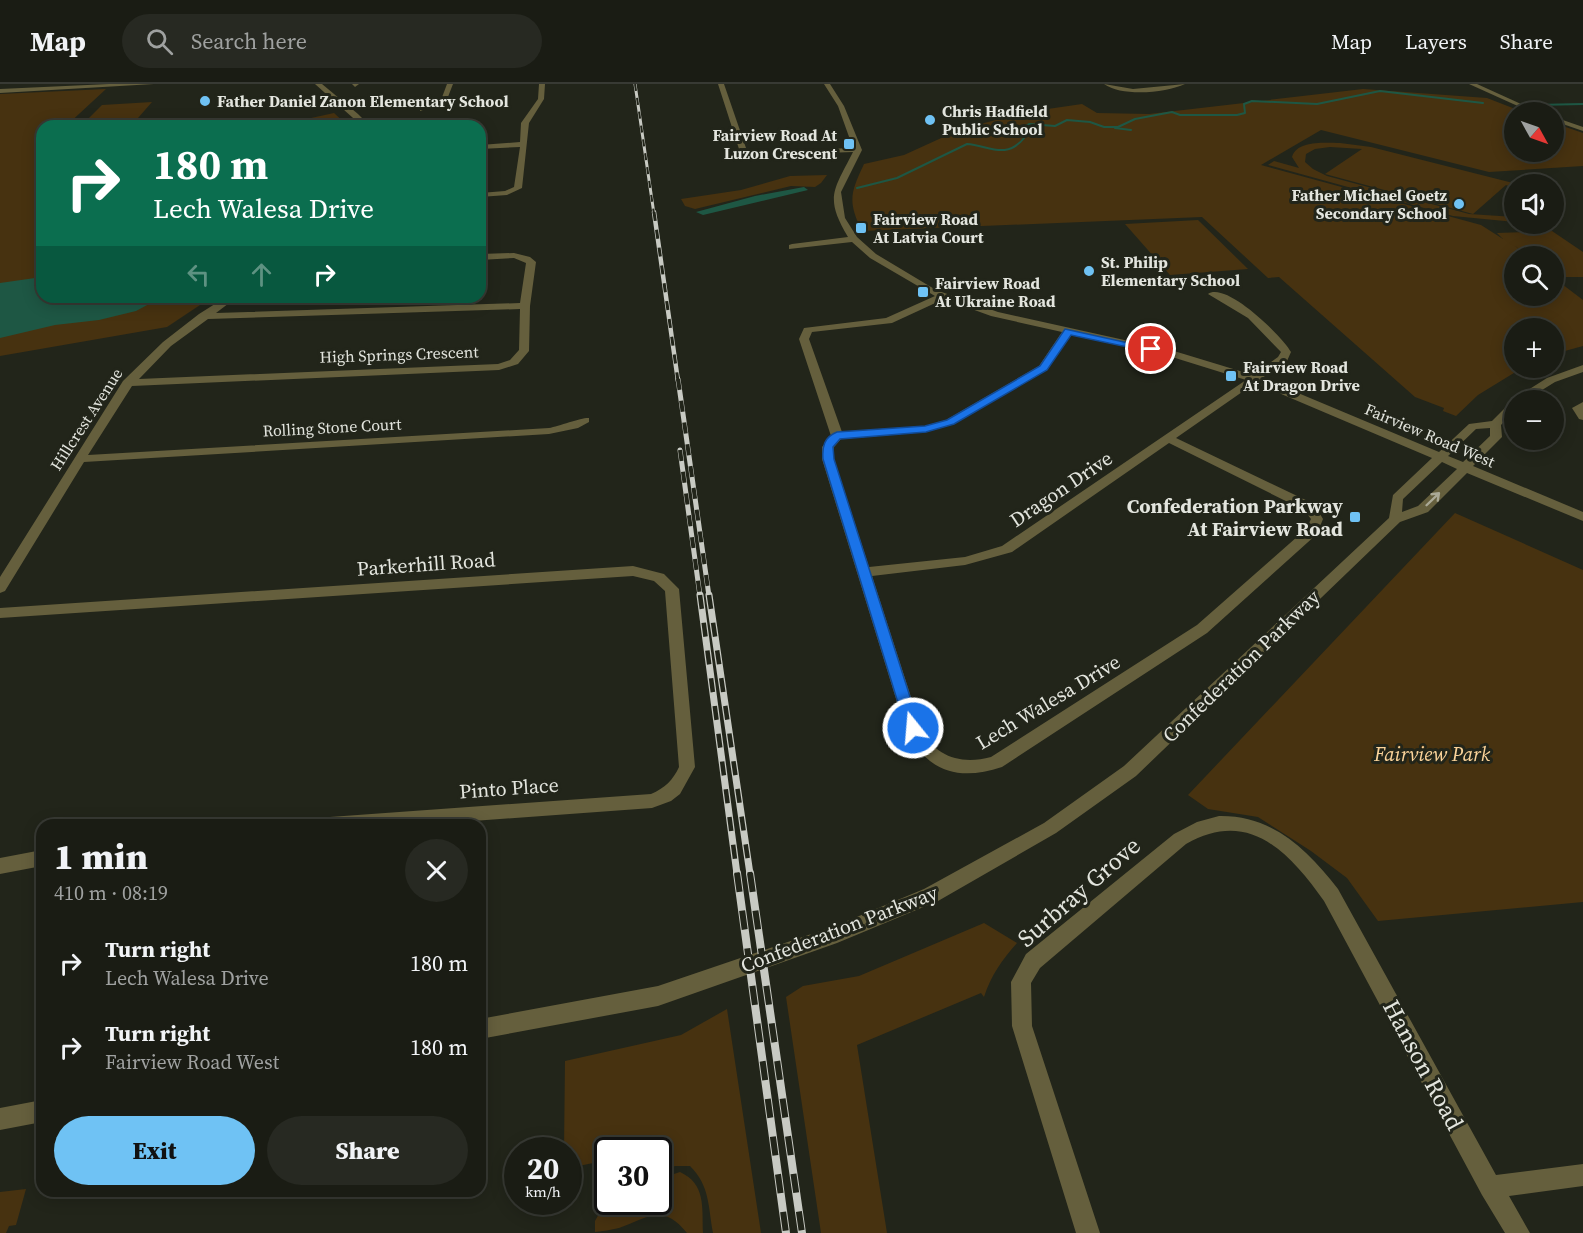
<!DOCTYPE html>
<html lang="en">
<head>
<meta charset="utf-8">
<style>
  body { margin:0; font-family:"Source Serif 4",serif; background:#272922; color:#f1f3f6; height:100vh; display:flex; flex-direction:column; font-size:22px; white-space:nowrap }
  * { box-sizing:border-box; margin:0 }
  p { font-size:20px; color:#9fa1a0 }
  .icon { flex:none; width:33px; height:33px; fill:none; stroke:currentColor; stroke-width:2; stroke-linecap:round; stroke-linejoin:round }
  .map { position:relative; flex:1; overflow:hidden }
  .side { position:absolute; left:36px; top:735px; width:450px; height:378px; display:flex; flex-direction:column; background:#1a1c14; border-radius:18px; box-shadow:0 3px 15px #0003,0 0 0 2px #383a34 }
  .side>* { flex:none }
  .top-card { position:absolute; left:36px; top:36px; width:450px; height:183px; border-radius:18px; box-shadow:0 3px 15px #0003,0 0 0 2px #383a34; background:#0b6e4f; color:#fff; overflow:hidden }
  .needle { width:39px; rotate:130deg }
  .fabs { position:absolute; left:1504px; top:18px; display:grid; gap:12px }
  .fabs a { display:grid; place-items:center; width:60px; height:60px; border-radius:50%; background:#1a1c14; box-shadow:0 3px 15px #0003,0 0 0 2px #383a34; font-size:30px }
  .speed { position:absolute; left:504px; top:1053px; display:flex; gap:12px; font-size:30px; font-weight:700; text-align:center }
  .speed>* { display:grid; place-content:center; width:78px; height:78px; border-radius:50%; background:#1a1c14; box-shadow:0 3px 15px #0003,0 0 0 2px #383a34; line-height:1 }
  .speed small { font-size:15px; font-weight:400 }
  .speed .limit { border:3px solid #111; border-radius:9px; background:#fff; color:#111 }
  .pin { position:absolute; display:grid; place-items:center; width:51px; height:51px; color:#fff; margin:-26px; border:3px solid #fff; border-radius:50%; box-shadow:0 2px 6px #0007 }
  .me { position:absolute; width:66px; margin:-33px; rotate:343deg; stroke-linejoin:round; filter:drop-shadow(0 0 4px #0008) }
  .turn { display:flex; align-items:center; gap:21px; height:126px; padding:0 18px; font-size:27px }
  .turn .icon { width:78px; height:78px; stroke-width:2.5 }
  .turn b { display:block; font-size:42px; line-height:51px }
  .lanes { display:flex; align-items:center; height:57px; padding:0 18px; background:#0003; justify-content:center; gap:30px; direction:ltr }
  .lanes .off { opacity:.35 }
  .round { display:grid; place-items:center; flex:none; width:63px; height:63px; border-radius:32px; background:#272922 }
  .summary { display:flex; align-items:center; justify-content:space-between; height:102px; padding:0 18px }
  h1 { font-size:36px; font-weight:800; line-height:45px }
  .primary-button { display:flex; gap:12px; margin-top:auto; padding:12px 18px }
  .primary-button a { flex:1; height:69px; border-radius:36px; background:#6fc2f4; color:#111; font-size:24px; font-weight:800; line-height:69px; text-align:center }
  .primary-button a+a { background:#272922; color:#f1f3f6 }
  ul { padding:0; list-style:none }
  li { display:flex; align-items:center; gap:18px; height:84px; padding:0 18px }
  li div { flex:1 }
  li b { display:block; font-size:22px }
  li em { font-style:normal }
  header { display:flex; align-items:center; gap:36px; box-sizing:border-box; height:84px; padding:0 30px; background:#1a1c14; border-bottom:2px solid #383a34 }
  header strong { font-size:28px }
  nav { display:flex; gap:33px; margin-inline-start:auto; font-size:21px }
  .search { width:420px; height:54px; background:#272922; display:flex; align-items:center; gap:15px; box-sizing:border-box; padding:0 21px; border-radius:33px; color:#9fa1a0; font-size:22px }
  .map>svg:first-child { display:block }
</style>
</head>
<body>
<header>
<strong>Map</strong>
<div class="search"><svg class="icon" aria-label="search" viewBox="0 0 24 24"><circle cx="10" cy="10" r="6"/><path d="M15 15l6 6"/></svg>Search here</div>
<nav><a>Map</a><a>Layers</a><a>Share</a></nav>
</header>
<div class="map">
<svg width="1583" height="1149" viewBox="0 0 1583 1149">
  <rect width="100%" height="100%" fill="#22251a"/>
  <g fill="#473210">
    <path d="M106 5 66 42H42V213H212L167 243 0 272V10Z"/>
    <path d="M1363 5 1487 14 1523 28H1515V68H1554V39L1583 49V82L1489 88 1321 46 1261 81 1481 141 1503 155 1497 149 1552 147 1583 168V193H1558L1554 191V172H1529L1515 162 1527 172H1515V212H1554V194L1583 216V262L1554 270V244H1515V284H1522L1478 311 1456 332 1443 327 1444 324 1415 313 1279 193 1268 194 1202 133 862 147C847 117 851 108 864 80L904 71 961 45 1027 28 1082 20 1097 29 1149 30Z"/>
    <path d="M152 18 131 42H81L102 21Z"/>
    <path d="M334 29 348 42H255L272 37 279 41Z"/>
    <path d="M1340 59 1371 63 1517 100 1515 105 1506 101 1473 130 1325 90 1362 65 1330 63 1315 65 1306 70 1305 78 1313 85 1327 92 1469 130 1515 133V138L1453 132 1268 81 1274 77 1299 84 1292 73C1297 56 1325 59 1340 59Z"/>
    <path d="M827 91 821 99 815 103 791 102 695 125 685 122 681 115 741 106 790 92Z"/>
    <path d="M1198 136 1248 185 1170 191 1125 140Z"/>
    <path d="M1455 429 1583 486V818L1378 837 1347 794 1311 767 1258 733 1208 725 1188 711Z"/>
    <path d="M984 839 1017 859C1002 876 991 891 984 913L981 909 857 961 887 1149H821L786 913 803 902 859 892Z"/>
    <path d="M727 925 761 1149H713C708 1122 710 1102 690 1082H675L659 1088 658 1066H608L607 1102 600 1096 598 1078 569 1084 568 1066H564L565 977 681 951Z"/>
    <path d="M680 1088C706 1100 702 1123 703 1149H687C663 1119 649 1133 619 1144 611 1146 603 1147 595 1148V1137L605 1119 658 1118 659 1095Z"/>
    <path d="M26 1105 16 1141 9 1142 6 1149H0V1108Z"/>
  </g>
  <g fill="#1e5744">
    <path d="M804 103 808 106 703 131 696 128 755 112Z"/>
    <path d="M42 193V213H162L136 227 99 236 55 241 0 254V199Z"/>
  </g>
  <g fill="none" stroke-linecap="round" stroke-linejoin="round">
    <g stroke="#1e5744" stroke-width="2">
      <path d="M1535 21 1583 20"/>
      <path d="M1115 44 1131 46"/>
      <path d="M857 104 897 94 967 60C988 61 1006 77 1025 53L1013 49 1029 40 1055 42 1067 36 1090 38 1104 43H1118L1135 35 1172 28 1180 31H1237L1245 29 1244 20 1252 17 1317 20 1380 7 1483 19"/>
    </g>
    <g fill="#655f3d" fill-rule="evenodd">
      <path d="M109 0H154L0 9V5Z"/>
      <path d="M315 0H322L358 30 370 42H362Z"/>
      <path d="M352 0H359L355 3Z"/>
      <path d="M447 0H453L446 18 420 27V25L441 16Z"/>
      <path d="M539 0H545L544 15 529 39 522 104 507 111 480 113V109L505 107 514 103 520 63 480 65V61L520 58 521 39 538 15Z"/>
      <path d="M718 0H724L746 64 750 68 853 64 838 22 824 0H830L844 22 862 66 841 108 845 134 857 153 876 170 936 206 998 228 1174 267 1253 291 1278 273 1281 268 1248 234 1208 210C1226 197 1282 252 1291 268L1287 277 1262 294 1439 368 1469 340 1492 337 1515 314 1547 294 1583 281V288L1555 298 1526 316H1515V326L1501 341 1502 353 1473 382 1583 428V437L1467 389 1428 428 1400 438 1136 692 1056 749 938 817 837 859 658 922 480 955V935L658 902 835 842 924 805 1044 739 1124 682 1389 434 1393 411 1432 374 1255 299 1176 354 1314 420 1323 435 1317 450 1207 549 1002 683C957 698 926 687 905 644L822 375V363L831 352 799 255 804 244 886 234 935 212 870 174 852 158 789 165V161L792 160 848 153C824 113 834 106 853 68L745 72 739 65ZM944 215 991 232 1062 248 1039 282 946 336 925 342 842 348 809 255 812 248 892 239ZM1071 250 1172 273 1246 296 1002 462 965 473 869 483 834 375V363L841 355 926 348 954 340 1047 286ZM1490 344V352L1463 378 1448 372 1476 345ZM1169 359 1304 426 1311 435 1306 445 1197 541 991 673C961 681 935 673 921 644L872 492 965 481 1012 468ZM1442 378 1457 385 1418 422 1402 428 1403 415Z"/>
      <path d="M1104 0 1133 5 1185 0C1166 9 1122 13 1104 0Z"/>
      <path d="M1469 0H1477L1539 28H1531Z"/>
      <path d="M1554 33 1583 43V47L1554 37Z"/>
      <path d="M514 169 530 173 536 178 530 222 529 267 518 280 499 286 132 302 88 371 549 344C559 342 583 333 589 334V338L578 344 549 350 84 378 5 507 0 509V493L123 297 163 258 199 230 226 213H237L216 229 520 219 526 179 514 174 480 176V170ZM520 225 519 266 510 276 498 280 139 295 171 262 208 235Z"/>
      <path d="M1583 318V336L1579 335 1572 324Z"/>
      <path d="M633 482 664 490 679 505 695 683 680 710 671 717 652 724 419 741H307L310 736 316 734 651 710C665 704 673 696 679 683L665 507 654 497 633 492 0 534V524Z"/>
      <path d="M1219 732C1272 731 1307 765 1338 805L1496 1091 1583 1080V1102L1509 1112 1530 1149H1505L1482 1111 1324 817C1289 768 1249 724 1186 760L1040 884 1031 899 1032 942 1100 1149H1076L1012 942 1011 898 1026 870 1174 750 1197 738Z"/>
      <path d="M42 766V782L0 790V774Z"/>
      <path d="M42 1016V1038L0 1046V1024Z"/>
    </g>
    <g stroke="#c8cac3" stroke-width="3">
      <path id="rail-far4" d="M635 0 654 130"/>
    </g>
    <g stroke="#c8cac3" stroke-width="4.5">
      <path id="rail-far3" d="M654 128 678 297"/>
    </g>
    <g stroke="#c8cac3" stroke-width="5">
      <g id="rail-far2">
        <path d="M678 295 709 512"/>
        <path d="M680 366 700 512"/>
      </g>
    </g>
    <g stroke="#c8cac3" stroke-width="7">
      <g id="rail-far1">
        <path d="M700 511 737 790"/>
        <path d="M709 511 750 790"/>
      </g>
    </g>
    <g stroke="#c8cac3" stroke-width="8">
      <g id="rail">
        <path d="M737 789 786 1149"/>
        <path d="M750 789 802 1149"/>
      </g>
    </g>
    <use href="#rail-far4" stroke="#22251a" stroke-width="2" stroke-dasharray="7" stroke-linecap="butt"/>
    <use href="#rail-far3" stroke="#22251a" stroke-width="3" stroke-dasharray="9" stroke-linecap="butt"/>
    <use href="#rail-far2" stroke="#22251a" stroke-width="4" stroke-dasharray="11" stroke-linecap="butt"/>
    <use href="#rail-far1" stroke="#22251a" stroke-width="4.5" stroke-dasharray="14" stroke-linecap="butt"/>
    <use href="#rail" stroke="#22251a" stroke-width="6" stroke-dasharray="19" stroke-linecap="butt"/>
  </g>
  <defs><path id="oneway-shaft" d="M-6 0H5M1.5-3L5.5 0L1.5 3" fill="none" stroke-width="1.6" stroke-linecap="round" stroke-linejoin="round" transform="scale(1.5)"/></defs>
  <use stroke="#aaa996" href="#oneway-shaft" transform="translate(1433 415) rotate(-44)"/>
  <path fill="#1a73e8" stroke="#114b97" stroke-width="1.5" d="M1065 245 1156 265 1151 268 1071 251 1047 286 954 340 926 348 840 355 833 363 834 375 920 644 918 648H907L823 375C822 363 824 353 837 348L925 342 947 336 1040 282Z"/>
  <g fill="#6fc2f4" stroke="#22251a" stroke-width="2">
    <circle cx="205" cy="17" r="6"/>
    <circle cx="930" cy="36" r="6"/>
    <rect x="843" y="54" width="12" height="12" rx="3"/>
    <circle cx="1459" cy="120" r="6"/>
    <rect x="855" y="138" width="12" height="12" rx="3"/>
    <circle cx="1089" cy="187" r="6"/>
    <rect x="917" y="202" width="12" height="12" rx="3"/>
    <rect x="1225" y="286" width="12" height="12" rx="3"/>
    <rect x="1349" y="427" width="12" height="12" rx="3"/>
  </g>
  <g text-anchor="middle" stroke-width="6" stroke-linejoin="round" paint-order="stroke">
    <g font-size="16" font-weight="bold" fill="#e3e5de" stroke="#22251a" text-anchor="start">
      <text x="217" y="23">Father Daniel Zanon Elementary School</text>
      <text x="942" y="33">Chris Hadfield<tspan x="942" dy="18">Public School</tspan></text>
      <text x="837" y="57" text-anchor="end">Fairview Road At<tspan x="837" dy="18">Luzon Crescent</tspan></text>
      <text x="1447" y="117" text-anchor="end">Father Michael Goetz<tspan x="1447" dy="18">Secondary School</tspan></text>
      <text x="873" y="141">Fairview Road<tspan x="873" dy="18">At Latvia Court</tspan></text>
      <text x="1101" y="184">St. Philip<tspan x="1101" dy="18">Elementary School</tspan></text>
      <text x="935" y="205">Fairview Road<tspan x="935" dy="18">At Ukraine Road</tspan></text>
      <text x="1243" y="289">Fairview Road<tspan x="1243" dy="18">At Dragon Drive</tspan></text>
    </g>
    <g font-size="16" fill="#e3e5de" stroke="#22251a">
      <text transform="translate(399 270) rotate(-2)" y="6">High Springs Crescent</text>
      <text transform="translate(86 335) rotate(-57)" y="6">Hillcrest Avenue</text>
      <text transform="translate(332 343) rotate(-3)" y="6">Rolling Stone Court</text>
      <text transform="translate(1430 351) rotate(23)" y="6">Fairview Road West</text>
    </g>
    <g font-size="20" fill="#e3e5de" stroke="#22251a">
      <text transform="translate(1061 405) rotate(-34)" y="7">Dragon Drive</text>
      <text transform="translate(426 480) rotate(-4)" y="7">Parkerhill Road</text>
      <text transform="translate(1241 582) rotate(-44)" y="7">Confederation Parkway</text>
      <text transform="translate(1048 618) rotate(-31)" y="7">Lech Walesa Drive</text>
      <text transform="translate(509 704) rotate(-4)" y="7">Pinto Place</text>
      <text transform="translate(839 845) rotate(-21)" y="7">Confederation Parkway</text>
    </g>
    <g font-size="20" font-weight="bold" fill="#e3e5de" stroke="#22251a" text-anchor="end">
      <text x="1343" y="429">Confederation Parkway<tspan x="1343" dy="23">At Fairview Road</tspan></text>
    </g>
    <g font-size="20" font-style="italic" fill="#fcd49a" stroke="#22251a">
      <text x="1432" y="677">Fairview Park</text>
    </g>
    <g font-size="24" fill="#e3e5de" stroke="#22251a">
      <text transform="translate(1079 808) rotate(-41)" y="8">Surbray Grove</text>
      <text transform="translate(1423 981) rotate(62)" y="8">Hanson Road</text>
    </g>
  </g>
</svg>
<div class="fabs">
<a><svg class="needle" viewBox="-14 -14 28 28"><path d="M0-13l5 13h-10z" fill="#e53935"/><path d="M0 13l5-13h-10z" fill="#9fa1a0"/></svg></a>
<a><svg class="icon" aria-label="sound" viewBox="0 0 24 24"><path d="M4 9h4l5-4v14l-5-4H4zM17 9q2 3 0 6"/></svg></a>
<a><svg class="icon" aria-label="search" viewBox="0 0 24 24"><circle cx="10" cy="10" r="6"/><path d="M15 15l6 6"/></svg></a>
<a>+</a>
<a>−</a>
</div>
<div class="speed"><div>20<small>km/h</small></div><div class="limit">30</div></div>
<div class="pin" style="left:1151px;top:265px;background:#d93025"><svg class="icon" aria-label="arrive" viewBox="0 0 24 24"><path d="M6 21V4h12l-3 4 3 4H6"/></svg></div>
<svg class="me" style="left:913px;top:644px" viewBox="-20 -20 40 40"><circle r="17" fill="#1a73e8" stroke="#fff" stroke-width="3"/><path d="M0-11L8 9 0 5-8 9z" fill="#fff"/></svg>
<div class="top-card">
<div class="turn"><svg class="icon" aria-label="right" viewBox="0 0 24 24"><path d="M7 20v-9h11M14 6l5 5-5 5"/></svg><div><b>180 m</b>Lech Walesa Drive</div></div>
<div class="lanes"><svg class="icon off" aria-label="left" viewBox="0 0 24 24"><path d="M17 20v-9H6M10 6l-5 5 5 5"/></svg><svg class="icon off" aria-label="ahead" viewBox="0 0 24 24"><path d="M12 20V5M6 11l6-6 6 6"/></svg><svg class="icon" aria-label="right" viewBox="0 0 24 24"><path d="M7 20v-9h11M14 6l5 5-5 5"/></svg></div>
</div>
<section class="side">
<div class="summary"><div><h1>1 min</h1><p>410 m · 08:19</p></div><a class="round"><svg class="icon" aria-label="close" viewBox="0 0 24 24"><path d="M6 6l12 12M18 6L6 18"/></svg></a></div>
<ul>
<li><svg class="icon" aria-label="right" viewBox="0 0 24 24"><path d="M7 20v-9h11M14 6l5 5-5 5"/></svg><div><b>Turn right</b><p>Lech Walesa Drive</p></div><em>180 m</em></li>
<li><svg class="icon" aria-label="right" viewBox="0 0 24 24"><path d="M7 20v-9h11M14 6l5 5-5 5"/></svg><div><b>Turn right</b><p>Fairview Road West</p></div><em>180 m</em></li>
</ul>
<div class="primary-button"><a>Exit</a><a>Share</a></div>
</section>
</div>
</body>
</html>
